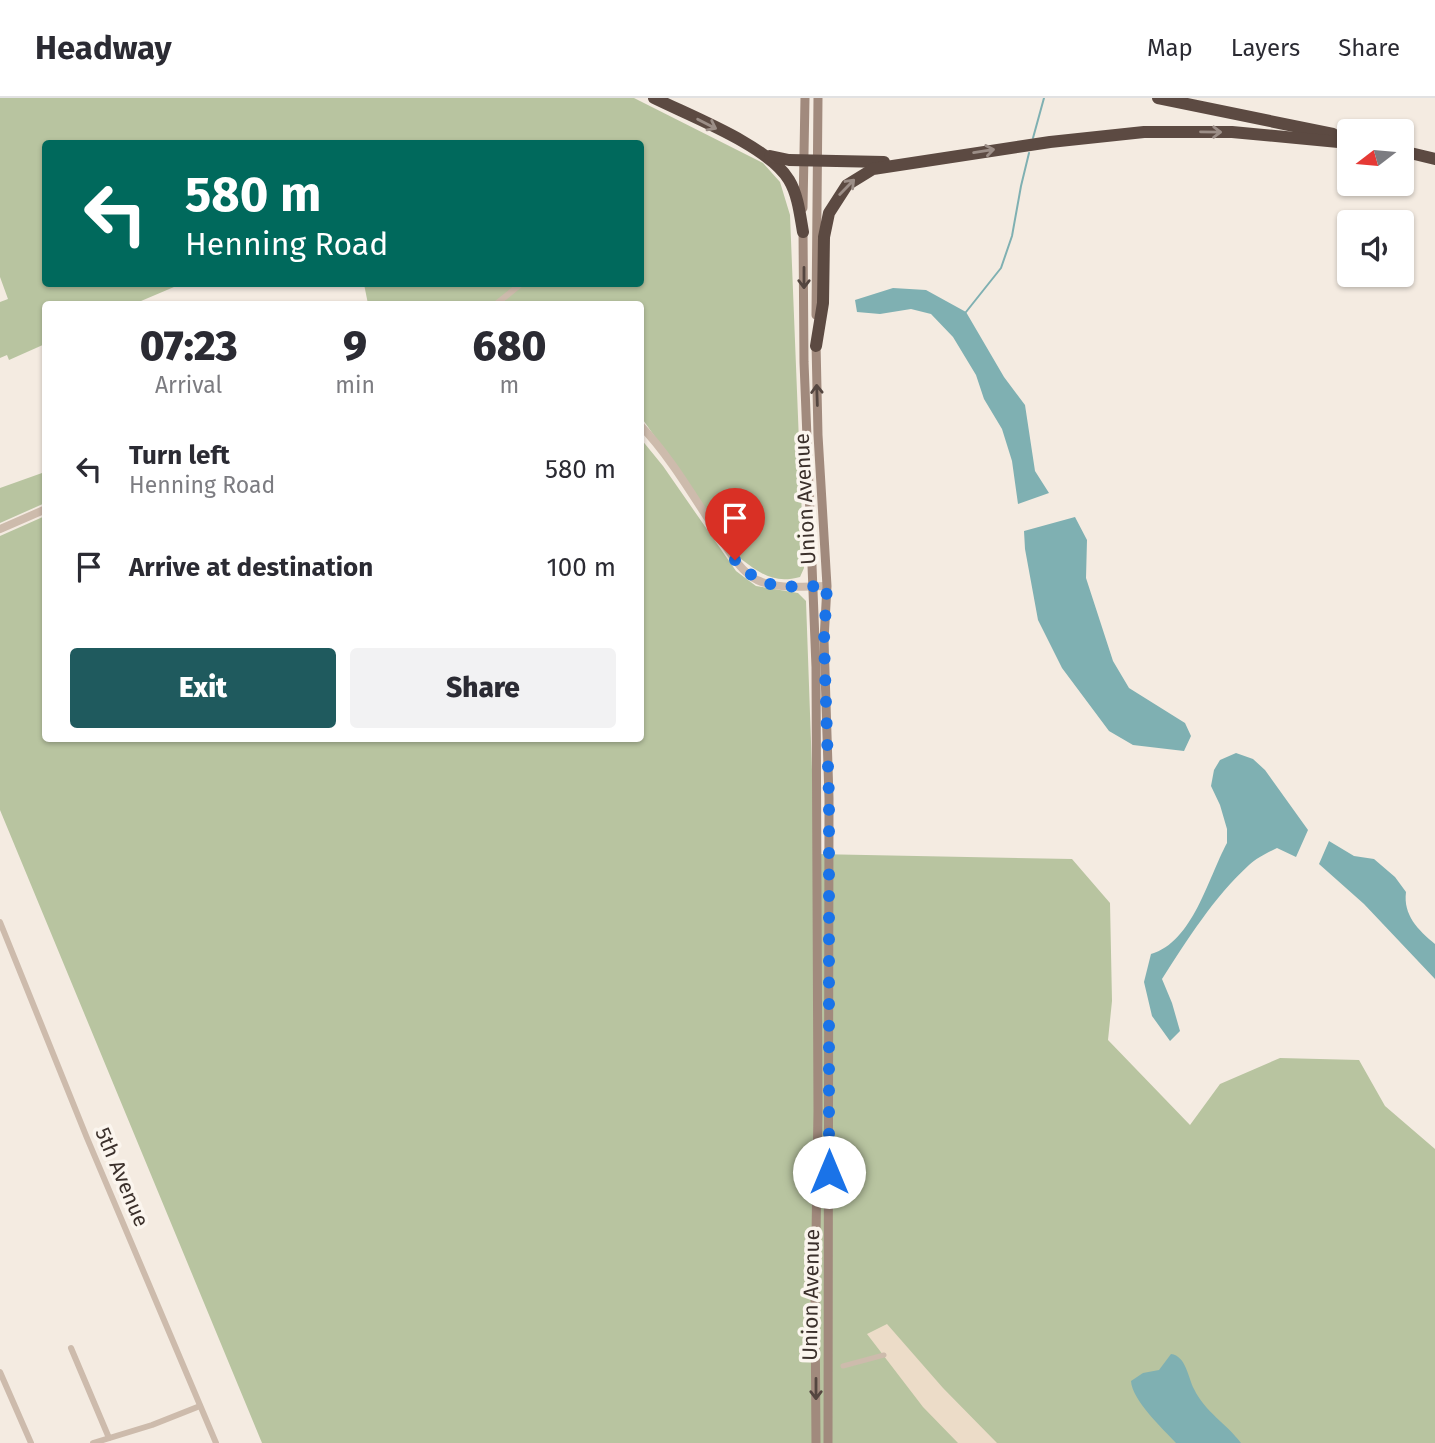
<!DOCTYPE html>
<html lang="en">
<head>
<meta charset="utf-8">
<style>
  body { margin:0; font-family:"Fira Sans",sans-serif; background:#f2f2f3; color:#2b2b33; height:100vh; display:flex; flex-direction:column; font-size:26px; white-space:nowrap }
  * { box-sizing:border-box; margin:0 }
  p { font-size:23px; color:#7c7c81 }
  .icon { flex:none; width:38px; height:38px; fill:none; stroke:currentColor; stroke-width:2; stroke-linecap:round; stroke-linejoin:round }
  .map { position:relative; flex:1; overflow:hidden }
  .panel { position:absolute; left:42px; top:203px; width:602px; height:441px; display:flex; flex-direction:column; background:#fff; border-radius:7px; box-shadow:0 2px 5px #0004 }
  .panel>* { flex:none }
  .hud { position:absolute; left:42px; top:42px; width:602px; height:147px; border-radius:7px; box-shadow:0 2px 5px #0004; background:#00695c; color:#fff; overflow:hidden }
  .needle { width:46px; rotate:254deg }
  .fabs { position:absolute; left:1337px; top:21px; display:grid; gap:14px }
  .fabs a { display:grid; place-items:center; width:77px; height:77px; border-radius:7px; background:#fff; box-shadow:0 2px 5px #0004; font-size:35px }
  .pin { position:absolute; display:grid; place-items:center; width:60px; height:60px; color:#fff; margin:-72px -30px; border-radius:50% 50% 50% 0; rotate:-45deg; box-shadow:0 0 7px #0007 }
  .pin .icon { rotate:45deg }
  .me { position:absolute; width:77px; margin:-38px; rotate:0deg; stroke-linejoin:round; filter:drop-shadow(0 0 5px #0008) }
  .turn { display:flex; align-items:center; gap:24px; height:147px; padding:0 28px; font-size:32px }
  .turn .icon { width:91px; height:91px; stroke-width:2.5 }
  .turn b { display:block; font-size:49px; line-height:60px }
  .eta { display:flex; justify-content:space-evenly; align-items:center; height:119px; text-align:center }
  .eta b { font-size:42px; font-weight:800; line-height:49px }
  .action { display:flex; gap:14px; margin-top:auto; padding:14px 28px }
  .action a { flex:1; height:80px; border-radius:7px; background:#1f5a5e; color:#fff; font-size:28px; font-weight:800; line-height:80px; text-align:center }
  .action a+a { background:#f2f2f3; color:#2b2b33 }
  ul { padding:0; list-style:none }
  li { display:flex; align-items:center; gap:21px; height:98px; padding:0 28px }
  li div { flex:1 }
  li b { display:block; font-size:26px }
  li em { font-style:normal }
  header { display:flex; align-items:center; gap:42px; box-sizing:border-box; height:98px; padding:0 35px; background:#fff; border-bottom:2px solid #e1e1e2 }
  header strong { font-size:33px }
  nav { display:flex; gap:38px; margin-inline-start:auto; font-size:24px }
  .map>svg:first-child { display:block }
</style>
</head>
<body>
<header>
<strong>Headway</strong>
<nav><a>Map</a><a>Layers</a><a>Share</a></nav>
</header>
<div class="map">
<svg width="1435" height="1345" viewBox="0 0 1435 1345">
  <rect width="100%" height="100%" fill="#f4ebe1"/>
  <g fill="#b8c4a0">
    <path d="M0 0H634L763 65 780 84 790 117 804 470 800 479C774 486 761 476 741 461L641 319 640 206H368L364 186H640V46H46V186H181L134 206H46L45 246 9 262 7 257 0 260V204L8 201 0 179Z"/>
    <path d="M641 341 663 368 736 473 756 488 798 495 806 503 815 756 1072 761 1110 805 1112 903 1108 942 1190 1027 1220 986 1280 960 1359 962 1385 1008 1435 1051V1345H262L0 712V438L45 418 46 640H640Z"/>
    <path d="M42 375 45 381V405L0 425V390Z"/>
  </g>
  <path fill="#ecdcc8" d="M887 1226 943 1290 997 1345H958L923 1309 867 1236Z"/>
  <g fill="#7fb0b2">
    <path d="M893 190 926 192 966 214 1004 279 1025 307 1035 373 1049 395 1018 406 1012 363 1002 331 984 301 976 277 953 239 931 216 911 211 880 216 857 214 855 202Z"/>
    <path d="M1075 419 1087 442 1086 480 1113 563 1129 590 1185 625 1191 638 1184 653 1133 647 1109 633 1062 570 1038 522 1025 451 1024 433Z"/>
    <path d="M1236 655 1253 661 1265 672 1308 732 1296 759 1277 750C1267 755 1256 760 1249 767 1214 799 1187 842 1162 881L1172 905 1180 933 1170 943 1152 918 1144 884 1151 856C1193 844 1208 780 1227 745V731L1220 707 1211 688 1214 672 1220 662Z"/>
    <path d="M1329 743 1354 758 1374 761 1395 779 1406 794C1403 817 1418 832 1435 846V881L1364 806 1319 766Z"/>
    <path d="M1171 1256C1186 1258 1188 1279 1194 1291 1205 1314 1226 1325 1241 1345H1176C1162 1330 1132 1302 1131 1283L1143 1275 1159 1272Z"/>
  </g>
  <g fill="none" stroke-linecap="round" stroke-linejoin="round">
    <g stroke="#7fb0b2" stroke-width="2">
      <path d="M1033 40 1044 0"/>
      <path d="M966 214 1001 170 1012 138 1021 88 1029 55"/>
    </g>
    <path stroke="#cdbbac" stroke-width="5" d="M843 1268 884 1257"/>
    <g stroke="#cdbbac" stroke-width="6">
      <path d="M496 206 521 186"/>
      <path d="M0 824 87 1040 216 1345"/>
      <path d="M71 1250 109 1340"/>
      <path d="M0 1274 31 1345"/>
      <path d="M93 1345 152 1327 200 1308"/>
    </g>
    <g stroke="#cdbbac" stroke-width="8">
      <path d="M640 327C669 357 693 398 716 433 727 449 739 473 757 482 779 492 804 488 827 488"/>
      <path d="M0 431 46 411"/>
    </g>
    <g stroke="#a18a7d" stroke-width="9">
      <path d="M803 110 805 0"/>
      <path d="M803 131 804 264 816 569 818 1013 815 1199 816 1345"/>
      <path d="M816 217 818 0"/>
      <path d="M816 245 818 337 827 488 824 542 829 700 828 1345"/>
    </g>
    <g stroke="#5c4a42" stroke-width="12">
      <path d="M654 0C690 18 769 48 789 82 798 97 800 117 803 134"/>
      <path d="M1158 0 1333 36"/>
      <path d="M1402 53 1435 61"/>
      <path d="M770 58 789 62 884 64"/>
      <path d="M816 248 823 205 824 139 829 115 847 87 873 71 1050 44 1144 34H1232L1349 45"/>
    </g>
  </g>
  <defs><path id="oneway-shaft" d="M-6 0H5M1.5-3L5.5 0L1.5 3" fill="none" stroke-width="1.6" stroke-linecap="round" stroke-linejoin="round" transform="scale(1.75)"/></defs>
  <g stroke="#9c8e87">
    <use href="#oneway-shaft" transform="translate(707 26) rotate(27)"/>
    <use href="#oneway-shaft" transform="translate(1211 34) rotate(1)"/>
    <use href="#oneway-shaft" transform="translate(984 53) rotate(-9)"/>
    <use href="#oneway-shaft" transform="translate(847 89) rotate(-46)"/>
  </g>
  <g stroke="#544640">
    <use href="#oneway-shaft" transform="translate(804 180) rotate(90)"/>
    <use href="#oneway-shaft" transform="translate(817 297) rotate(-92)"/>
    <use href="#oneway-shaft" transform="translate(816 1291) rotate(90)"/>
  </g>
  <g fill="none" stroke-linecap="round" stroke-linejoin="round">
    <path stroke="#1a73e8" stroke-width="12" stroke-dasharray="0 21.6" d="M735 462C765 495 786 488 827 488L824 542 829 700V1074"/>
  </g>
  <g text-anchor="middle" stroke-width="7" stroke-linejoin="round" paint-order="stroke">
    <g font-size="21" fill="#3b302b" stroke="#fbf5ee">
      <text transform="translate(805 401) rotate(-93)" y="7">Union Avenue</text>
      <text transform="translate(122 1079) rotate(67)" y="7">5th Avenue</text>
      <text transform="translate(811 1197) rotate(-89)" y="7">Union Avenue</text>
    </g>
  </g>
</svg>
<div class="fabs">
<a><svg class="needle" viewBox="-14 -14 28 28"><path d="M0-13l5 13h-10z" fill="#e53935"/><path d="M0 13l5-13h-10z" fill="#7c7c81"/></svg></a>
<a><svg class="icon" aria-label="sound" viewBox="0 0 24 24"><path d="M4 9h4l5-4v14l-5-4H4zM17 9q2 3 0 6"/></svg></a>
</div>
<div class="pin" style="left:735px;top:462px;background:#d93025"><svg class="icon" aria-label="arrive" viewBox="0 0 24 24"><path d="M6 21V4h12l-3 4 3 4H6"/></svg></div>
<svg class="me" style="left:829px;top:1074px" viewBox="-20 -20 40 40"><circle r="19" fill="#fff"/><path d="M0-13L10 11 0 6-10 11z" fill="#1a73e8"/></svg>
<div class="hud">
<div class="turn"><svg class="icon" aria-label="left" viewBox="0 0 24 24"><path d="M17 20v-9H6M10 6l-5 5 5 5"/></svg><div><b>580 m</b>Henning Road</div></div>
</div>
<section class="panel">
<div class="eta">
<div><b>07:23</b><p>Arrival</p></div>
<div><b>9</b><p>min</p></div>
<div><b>680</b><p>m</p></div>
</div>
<ul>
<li><svg class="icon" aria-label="left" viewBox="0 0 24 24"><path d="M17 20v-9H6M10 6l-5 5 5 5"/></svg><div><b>Turn left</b><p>Henning Road</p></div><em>580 m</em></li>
<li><svg class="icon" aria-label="arrive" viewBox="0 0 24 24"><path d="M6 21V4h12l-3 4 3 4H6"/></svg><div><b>Arrive at destination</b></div><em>100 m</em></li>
</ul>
<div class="action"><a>Exit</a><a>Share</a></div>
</section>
</div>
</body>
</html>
